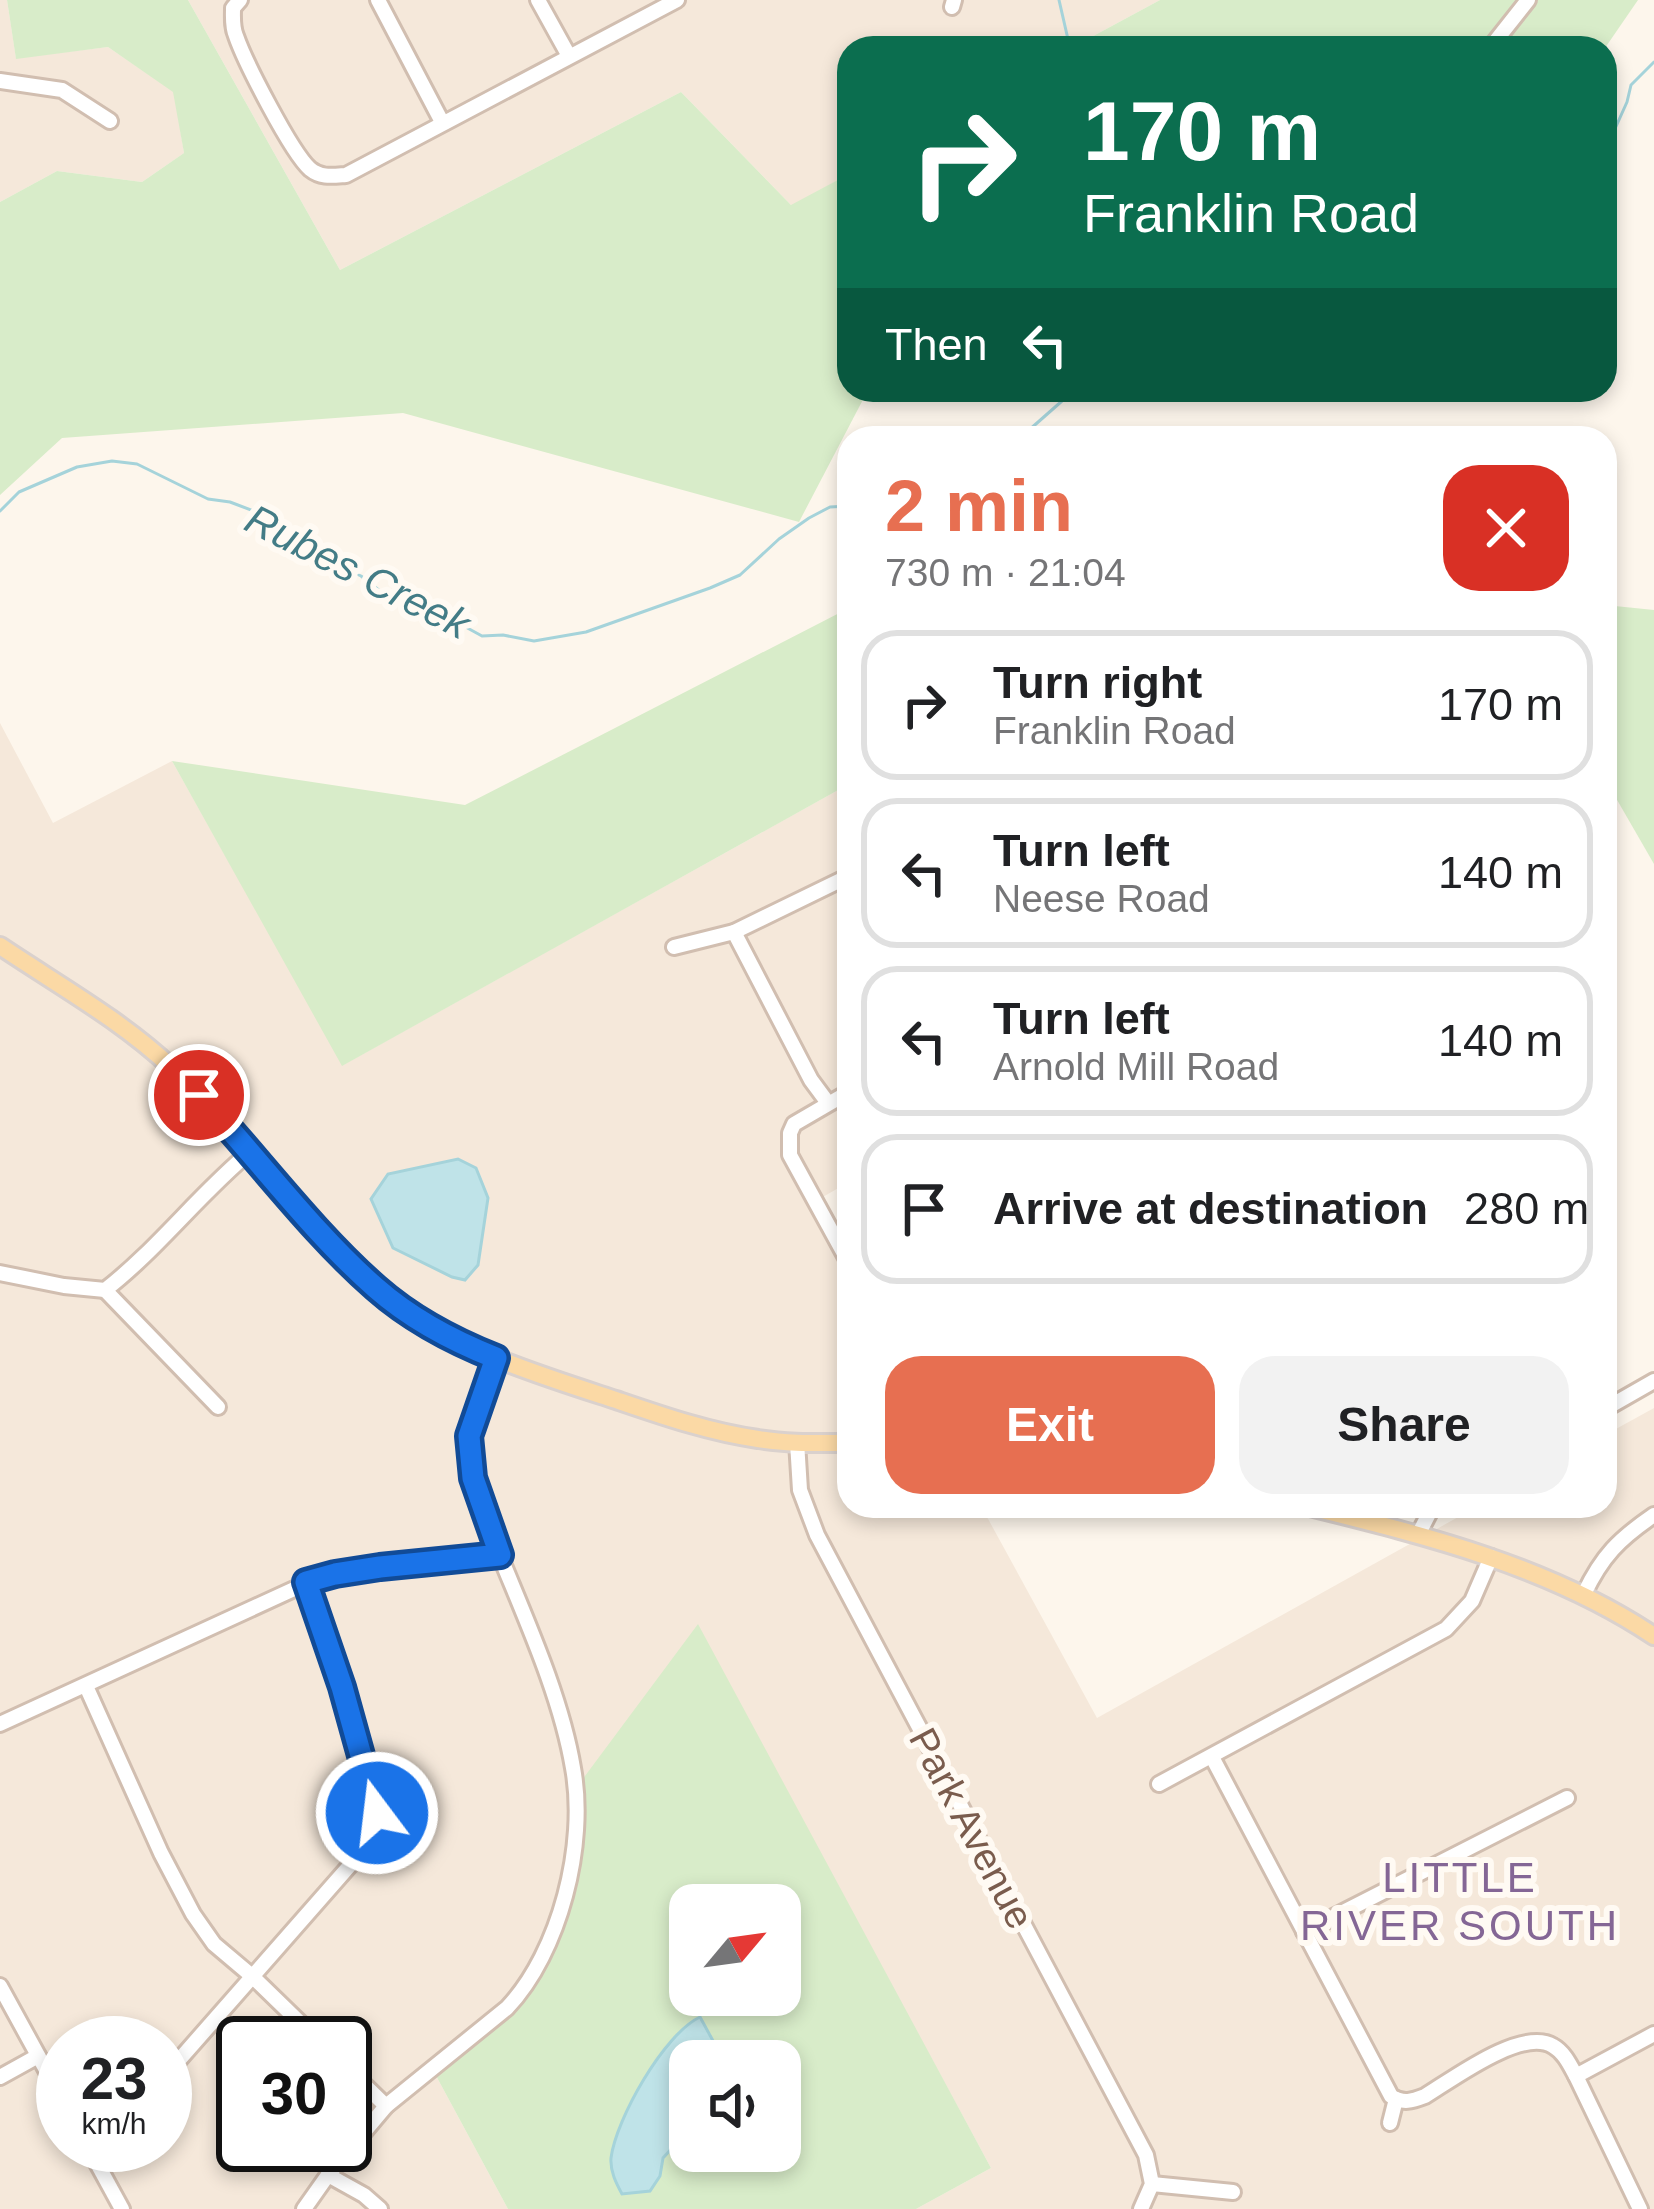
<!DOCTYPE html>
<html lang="en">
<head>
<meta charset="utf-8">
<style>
  body { margin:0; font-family:Helvetica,sans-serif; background:#f2f2f2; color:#202124; height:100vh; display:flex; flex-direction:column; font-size:45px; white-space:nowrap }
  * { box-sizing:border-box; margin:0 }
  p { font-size:39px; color:#757577 }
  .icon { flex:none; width:66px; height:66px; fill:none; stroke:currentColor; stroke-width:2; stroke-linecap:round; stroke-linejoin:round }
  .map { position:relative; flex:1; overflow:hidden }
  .sheet { position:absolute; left:837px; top:426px; width:780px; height:1092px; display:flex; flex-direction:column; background:#fff; border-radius:36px; box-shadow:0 6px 18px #0003 }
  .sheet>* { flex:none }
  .guide { position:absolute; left:837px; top:36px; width:780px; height:366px; border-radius:36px; box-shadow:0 6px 18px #0003; background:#0b6e4f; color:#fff; overflow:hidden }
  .needle { width:78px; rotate:61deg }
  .fabs { position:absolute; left:669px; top:1884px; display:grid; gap:24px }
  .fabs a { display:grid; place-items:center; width:132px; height:132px; border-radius:24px; background:#fff; box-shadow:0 6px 18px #0003; font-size:60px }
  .speed { position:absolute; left:36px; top:2016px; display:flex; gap:24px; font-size:60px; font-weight:700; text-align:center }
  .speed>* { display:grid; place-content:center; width:156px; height:156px; border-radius:50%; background:#fff; box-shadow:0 6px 18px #0003; line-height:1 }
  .speed small { font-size:30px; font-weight:400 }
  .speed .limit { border:6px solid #111; border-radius:18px; background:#fff; color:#111 }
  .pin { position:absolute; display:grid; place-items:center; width:102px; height:102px; color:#fff; margin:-51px; border:6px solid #fff; border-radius:50%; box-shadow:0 3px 12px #0007 }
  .me { position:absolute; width:132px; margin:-66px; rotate:345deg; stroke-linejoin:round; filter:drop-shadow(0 0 9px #0008) }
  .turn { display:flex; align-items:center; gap:42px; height:252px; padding:0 48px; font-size:54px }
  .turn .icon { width:156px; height:156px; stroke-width:2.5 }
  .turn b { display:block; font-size:84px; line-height:102px }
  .then { display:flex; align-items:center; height:114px; padding:0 48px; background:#0003; gap:24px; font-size:45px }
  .round { display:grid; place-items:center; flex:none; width:126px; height:126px; border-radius:36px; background:#f2f2f2 }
  .head { display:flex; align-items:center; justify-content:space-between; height:204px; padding:0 48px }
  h1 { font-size:72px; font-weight:700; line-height:90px; color:#e76f51 }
  .action { display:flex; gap:24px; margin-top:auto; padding:24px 48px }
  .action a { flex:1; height:138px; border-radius:36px; background:#e76f51; color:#fff; font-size:48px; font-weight:700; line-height:138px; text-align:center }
  .action a+a { background:#f2f2f2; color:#202124 }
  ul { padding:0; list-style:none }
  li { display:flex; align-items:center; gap:36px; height:150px; margin:0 24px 18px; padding:0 24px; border:6px solid #e0e0e0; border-radius:36px }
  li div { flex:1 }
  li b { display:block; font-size:45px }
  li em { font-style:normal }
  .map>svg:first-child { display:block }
</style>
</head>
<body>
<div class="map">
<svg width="1654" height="2209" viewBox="0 0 1654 2209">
  <rect width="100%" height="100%" fill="#fdf6ec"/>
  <g fill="#f5e8da" fill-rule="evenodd">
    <path d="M0 0H7L16 58 108 47 174 92 184 153 142 182 57 171 0 202Z"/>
    <path d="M188 0H1160L1071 48H849V174L792 206 681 92 340 270Z"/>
    <path d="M0 723 53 823 172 761 343 1065 849 784V1182L814 1202 849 1267V1506H981L1097 1718 1478 1506H1605V1435L1654 1408V2209H916L991 2168 796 1809 580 1836 564 1921 545 1969 529 1993 508 2014 434 2072 508 2209H0ZM63 2043H165V2145H63ZM243 2043H345V2145H243Z"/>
  </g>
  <g fill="#d8ecc9" fill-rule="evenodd">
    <path d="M7 0H188L340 270 681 92 791 205 849 174V390H868L799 522 403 413 62 438 0 495V202L57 171 142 182 184 153 173 92 108 47 16 59Z"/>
    <path d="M1160 0H1638L1605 48H1071Z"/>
    <path d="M1605 605 1654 610V864L1605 779Z"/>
    <path d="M849 608V784L342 1066 172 761 465 805Z"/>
    <path d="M698 1624 991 2168 916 2209H508L434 2072 508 2013 529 1993 545 1969 564 1921 580 1836 582 1780ZM690 1905H780V1995H690ZM690 2061H780V2151H690Z"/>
  </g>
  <g fill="#bfe3e8" stroke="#a5d3da" stroke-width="3">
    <path d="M458 1159 476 1168 488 1198 478 1265 465 1280 452 1277 393 1248 371 1199 388 1174Z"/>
    <path d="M700 2017 724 2061H690V2129L663 2158 660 2176 650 2191 622 2194C616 2183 610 2171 611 2158 616 2119 664 2034 700 2017Z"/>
  </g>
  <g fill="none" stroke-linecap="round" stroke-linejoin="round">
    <g stroke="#a5d3da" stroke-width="3">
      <path d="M1059 0 1070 48"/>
      <path d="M1605 151 1627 102 1631 85 1654 62"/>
      <path d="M1020 438 1062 401 1080 390"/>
      <path d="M0 511 19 492 77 467 112 461 137 464 208 499 230 502 272 518 327 560 361 576 380 591 413 609 451 619 482 636 503 635 534 641 586 632 710 588 740 575 779 539 809 518 830 507 849 506"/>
    </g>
    <g stroke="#d1beb0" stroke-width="20">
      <g id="minor">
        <path d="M240 0 233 8C233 18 232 27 236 36 245 62 291 152 310 169 321 178 332 176 346 175L677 0"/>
        <path d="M378 0 442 122"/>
        <path d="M538 0 569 56"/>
        <path d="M952 7 954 0"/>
        <path d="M1490 48 1528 0"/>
        <path d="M0 81 62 90 110 121"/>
        <path d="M734 932 811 1080 828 1103"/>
        <path d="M674 947 734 932 849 876"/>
        <path d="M849 1092 794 1124 790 1133V1155L849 1263"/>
        <path d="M0 1273 64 1286 105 1290C158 1249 199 1194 251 1151"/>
        <path d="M105 1290 218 1407"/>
        <path d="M1605 1409 1654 1381"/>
        <path d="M797 1442 800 1490 817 1535 1146 2155 1152 2184 1141 2209"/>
        <path d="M1418 1535 1433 1506"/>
        <path d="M1584 1594C1602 1556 1619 1539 1654 1515"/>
        <path d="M86 1686 161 1853 193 1914 214 1944 253 1977 321 2043"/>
        <path d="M0 1724 318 1578 380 1567 500 1555"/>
        <path d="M1212 1757 1391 2096C1403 2104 1412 2101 1425 2096 1453 2079 1522 2027 1553 2046 1564 2052 1570 2065 1576 2076L1640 2209"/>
        <path d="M1159 1784 1446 1629 1472 1601 1491 1557"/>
        <path d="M1304 1932 1567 1798"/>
        <path d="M0 1986 63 2101"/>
        <path d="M345 2066 386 2106"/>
        <path d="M165 2076 366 1847C378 1829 378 1814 373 1793L306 1582"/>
        <path d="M1576 2076 1654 2034"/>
        <path d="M0 2077 38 2056"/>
        <path d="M1390 2123 1396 2099"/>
        <path d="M87 2145 122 2209"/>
        <path d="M328 2175 364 2195 380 2209"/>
        <path d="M1152 2184 1233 2192"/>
        <path d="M304 2209 328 2175 386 2106 507 2008C560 1952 587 1844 573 1768 562 1702 531 1631 505 1568 491 1532 463 1475 469 1436 472 1410 487 1383 496 1358"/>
      </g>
    </g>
    <g stroke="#dad1cd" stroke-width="22">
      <g id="major">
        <path d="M0 946C58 985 121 1020 172 1068 245 1136 300 1224 377 1289 445 1347 533 1373 616 1400 663 1416 709 1432 758 1439 788 1444 818 1443 849 1443"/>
        <path d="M1306 1506C1427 1536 1549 1566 1654 1636"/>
      </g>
    </g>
    <use href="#minor" stroke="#fff" stroke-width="14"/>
    <use href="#major" stroke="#fbd9a5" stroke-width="16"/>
  </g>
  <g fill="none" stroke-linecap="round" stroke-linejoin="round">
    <g stroke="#114b97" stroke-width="30">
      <path id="route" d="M199 1095C257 1157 312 1232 376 1288 410 1318 453 1341 496 1358L469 1436 473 1478 500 1555 380 1567 335 1574 306 1582 342 1687 377 1813"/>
    </g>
    <use href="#route" stroke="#1a73e8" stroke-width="21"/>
  </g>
  <g text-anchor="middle" stroke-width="12" stroke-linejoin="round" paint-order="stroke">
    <g font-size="39" fill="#7a5c4d" stroke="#fffaf3">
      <text transform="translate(972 1828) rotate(62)" y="14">Park Avenue</text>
    </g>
    <g font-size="42" font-style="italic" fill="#437c86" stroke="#fffaf3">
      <text transform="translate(358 571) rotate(27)" y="15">Rubes Creek</text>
    </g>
    <g font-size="42" letter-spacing="3" fill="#846695" stroke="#fffaf3">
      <text x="1460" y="1892">LITTLE<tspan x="1460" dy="48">RIVER SOUTH</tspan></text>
    </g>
  </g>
</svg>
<div class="fabs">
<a><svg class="needle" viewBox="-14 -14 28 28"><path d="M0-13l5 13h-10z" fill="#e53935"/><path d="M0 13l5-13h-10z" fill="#757577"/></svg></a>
<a><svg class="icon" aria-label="sound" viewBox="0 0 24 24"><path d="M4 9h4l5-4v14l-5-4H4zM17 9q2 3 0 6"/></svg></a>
</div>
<div class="speed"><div>23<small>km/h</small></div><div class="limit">30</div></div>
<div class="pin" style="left:199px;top:1095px;background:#d93025"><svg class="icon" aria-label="arrive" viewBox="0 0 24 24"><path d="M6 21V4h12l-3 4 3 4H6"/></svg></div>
<svg class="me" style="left:377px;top:1813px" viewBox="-20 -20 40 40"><circle r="17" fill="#1a73e8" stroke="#fff" stroke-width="3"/><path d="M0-11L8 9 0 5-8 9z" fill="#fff"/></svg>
<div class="guide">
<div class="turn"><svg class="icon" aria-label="right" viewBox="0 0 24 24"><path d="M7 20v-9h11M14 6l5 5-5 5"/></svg><div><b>170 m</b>Franklin Road</div></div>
<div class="then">Then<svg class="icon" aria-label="left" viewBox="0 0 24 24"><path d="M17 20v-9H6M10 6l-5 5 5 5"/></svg></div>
</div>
<section class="sheet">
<div class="head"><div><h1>2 min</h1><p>730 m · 21:04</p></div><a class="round" style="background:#d93025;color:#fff"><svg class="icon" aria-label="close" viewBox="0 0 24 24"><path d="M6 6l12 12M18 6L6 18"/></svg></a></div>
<ul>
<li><svg class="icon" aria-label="right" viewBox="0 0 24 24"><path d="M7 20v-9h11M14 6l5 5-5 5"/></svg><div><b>Turn right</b><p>Franklin Road</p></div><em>170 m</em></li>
<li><svg class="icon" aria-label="left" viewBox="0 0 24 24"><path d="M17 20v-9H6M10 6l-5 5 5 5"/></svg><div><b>Turn left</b><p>Neese Road</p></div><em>140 m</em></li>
<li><svg class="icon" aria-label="left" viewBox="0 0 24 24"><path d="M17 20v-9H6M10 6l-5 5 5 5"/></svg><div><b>Turn left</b><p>Arnold Mill Road</p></div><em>140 m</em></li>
<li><svg class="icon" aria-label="arrive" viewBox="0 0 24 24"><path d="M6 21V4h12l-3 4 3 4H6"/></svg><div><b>Arrive at destination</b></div><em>280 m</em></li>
</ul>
<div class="action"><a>Exit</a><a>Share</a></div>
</section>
</div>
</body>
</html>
